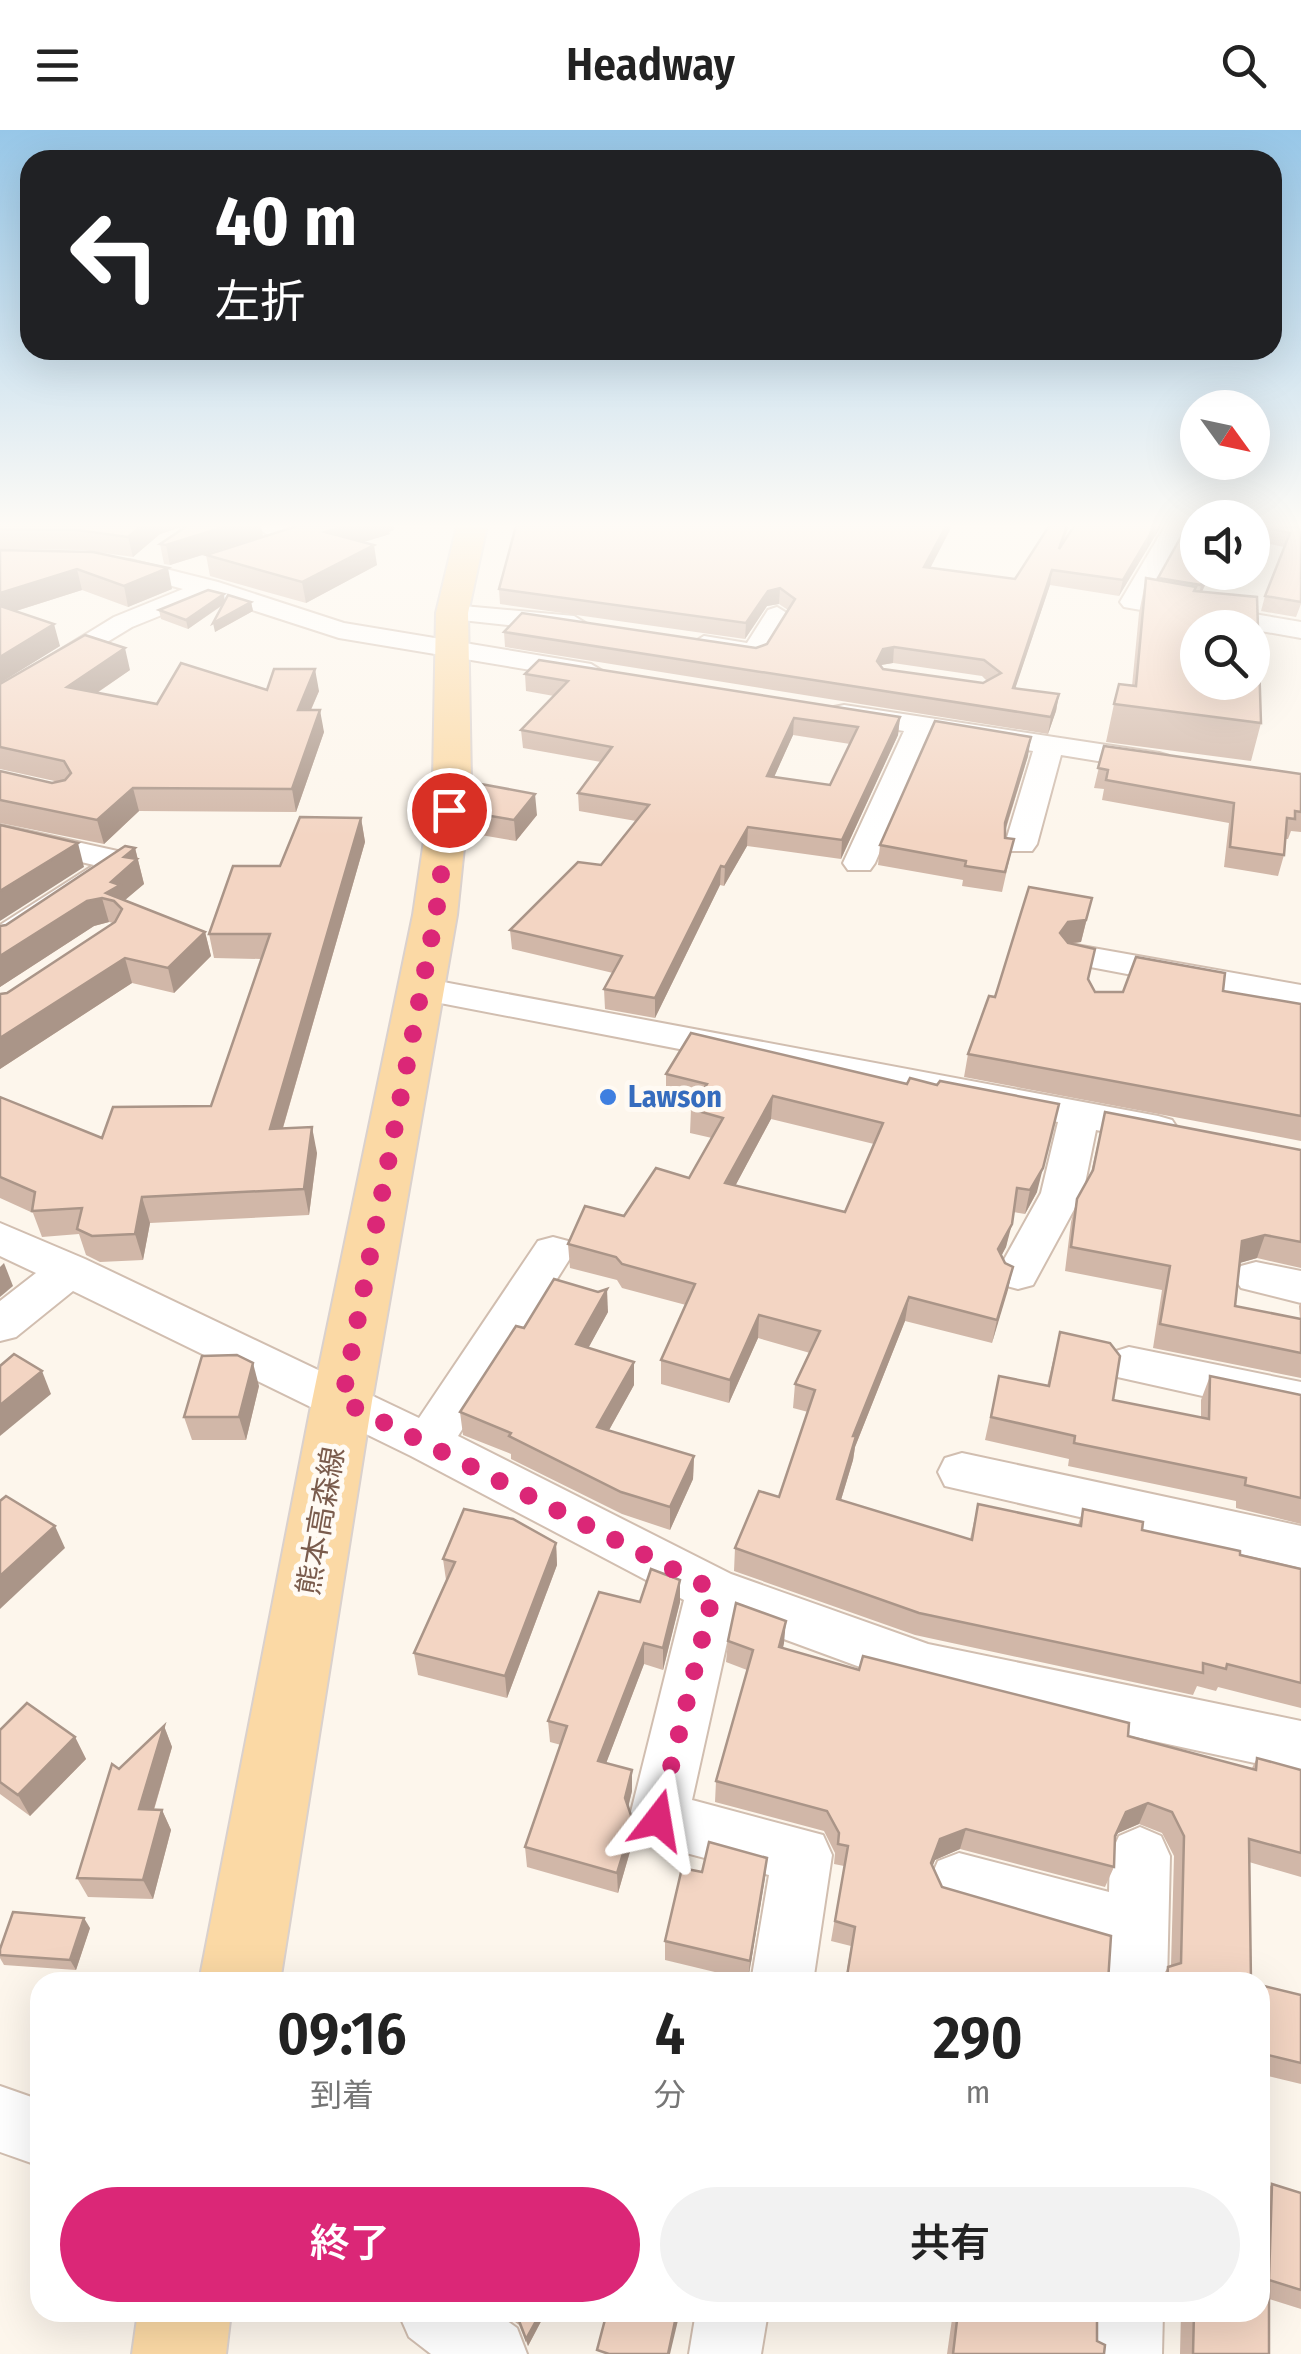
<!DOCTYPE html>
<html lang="ja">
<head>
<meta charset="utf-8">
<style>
  body { margin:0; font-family:"Fira Sans Condensed","Noto Sans JP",sans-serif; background:#f2f2f2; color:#222; height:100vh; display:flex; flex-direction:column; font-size:38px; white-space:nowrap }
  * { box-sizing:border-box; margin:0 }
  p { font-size:32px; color:#767676 }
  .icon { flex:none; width:55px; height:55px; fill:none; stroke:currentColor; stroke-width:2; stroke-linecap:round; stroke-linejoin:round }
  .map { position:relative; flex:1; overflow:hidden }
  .sheet { position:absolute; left:30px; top:1842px; width:1240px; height:350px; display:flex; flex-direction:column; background:#fff; border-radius:30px; box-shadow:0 10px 40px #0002 }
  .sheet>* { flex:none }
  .banner { position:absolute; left:20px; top:20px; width:1262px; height:210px; border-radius:30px; box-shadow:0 10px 40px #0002; background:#202124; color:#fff; overflow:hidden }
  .needle { width:65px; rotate:123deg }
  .buttons { position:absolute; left:1180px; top:260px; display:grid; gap:20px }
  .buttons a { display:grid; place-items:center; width:90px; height:90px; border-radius:50%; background:#fff; box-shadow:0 10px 40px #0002; font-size:50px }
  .pin { position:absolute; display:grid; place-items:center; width:85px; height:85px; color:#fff; margin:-42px; border:5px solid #fff; border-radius:50%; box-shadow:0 2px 10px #0007 }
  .me { position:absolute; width:110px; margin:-55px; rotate:14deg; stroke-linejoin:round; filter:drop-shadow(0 0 8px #0008) }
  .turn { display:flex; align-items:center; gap:35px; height:210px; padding:0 30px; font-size:45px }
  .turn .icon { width:130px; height:130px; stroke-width:2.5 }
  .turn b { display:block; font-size:70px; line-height:85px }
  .eta { display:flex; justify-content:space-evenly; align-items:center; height:170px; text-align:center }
  .eta b { font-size:60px; font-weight:600; line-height:70px }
  .cta { display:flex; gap:20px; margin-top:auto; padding:20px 30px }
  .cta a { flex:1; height:115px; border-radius:60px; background:#db2777; color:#fff; font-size:40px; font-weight:600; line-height:115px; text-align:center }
  .cta a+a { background:#f2f2f2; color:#222 }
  header { display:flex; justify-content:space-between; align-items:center; height:130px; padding:0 30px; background:#fff; font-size:45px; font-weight:600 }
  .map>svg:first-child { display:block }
</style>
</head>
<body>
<header><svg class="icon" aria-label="menu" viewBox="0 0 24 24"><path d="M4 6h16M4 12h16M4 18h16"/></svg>Headway<svg class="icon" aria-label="search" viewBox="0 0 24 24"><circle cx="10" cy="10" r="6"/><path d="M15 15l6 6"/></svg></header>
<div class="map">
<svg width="1301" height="2224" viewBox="0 0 1301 2224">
  <rect width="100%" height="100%" fill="#fdf6ec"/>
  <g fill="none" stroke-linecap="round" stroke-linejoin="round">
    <g stroke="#d1beb0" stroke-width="4">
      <g id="street">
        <path d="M255 396H284L303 408 299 413 251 428 243 426 239 421 243 416 271 407Z"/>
        <path d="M1165 396H1187L1149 466 1301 492V508L1124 477 1120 472Z"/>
        <path d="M0 423 130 430 218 452 344 493 591 534 604 542 591 550 339 508 209 466 132 497 0 577V557L114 487 183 459 129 444 0 437Z"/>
        <path d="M452 475 574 486 587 494 574 502 443 488 439 483Z"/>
        <path d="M777 477 790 485 763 528C746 532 703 527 691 514L704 506 747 513 768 480Z"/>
        <path d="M844 575 1159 623 1169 626 1174 632 1169 638 1159 641 1061 625 1037 714 1032 721H1010L1005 714 1033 621 930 605 875 733 870 740H848L843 733 904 601 834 589 830 583 834 577Z"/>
        <path d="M0 695 122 722 129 737 12 817 0 820V795L94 735 0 713Z"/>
        <path d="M1076 815 1301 855V877L1064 832 1059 825 1064 818Z"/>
        <path d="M422 848 1158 986 1172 990 1178 999 1172 1008 1158 1012 1096 1000 1083 1063 1033 1155 1018 1159 1003 1155 996 1144 1041 1063 1058 992 409 867 404 859 409 851Z"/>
        <path d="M0 1093 85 1129 419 1288 538 1111 553 1107 568 1111 574 1122 458 1306 731 1444 928 1514 1301 1591V1643L928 1562 732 1490 692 1670 823 1705 832 1725 813 1852H751L769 1745 637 1710 629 1690 684 1470 411 1326 73 1161 16 1207 0 1211V1171L36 1143 0 1126Z"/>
        <path d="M1256 1132 1301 1141V1173L1241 1158 1234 1147 1241 1136Z"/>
        <path d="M1129 1217 1301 1252V1288L1113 1246 1106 1234 1113 1222Z"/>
        <path d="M962 1323 1301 1396V1438L945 1356 938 1342 945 1328Z"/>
        <path d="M1140 1697 1161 1706 1170 1726 1167 1852H1105L1106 1822 959 1781 938 1773 929 1752 938 1731 959 1723 1109 1762 1110 1726 1119 1706Z"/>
        <path d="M0 1956 40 1970V2036L0 2022Z"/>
        <path d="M398 2182H495L517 2198 527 2224H431L409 2207Z"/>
        <path d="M696 2182H768L761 2224H689Z"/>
        <path d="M1091 2182H1163L1162 2224H1090Z"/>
      </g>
    </g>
    <g stroke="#dad1cd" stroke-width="4">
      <g id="primary">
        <path d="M457 396H487L468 483 471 650 457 785 372 1271 280 1852H199L312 1271 413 785 433 650 436 483Z"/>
        <path d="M138 2182H231L226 2224H132Z"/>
      </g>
    </g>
    <use href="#street" fill="#fff" fill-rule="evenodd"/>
    <use href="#primary" fill="#fbd9a5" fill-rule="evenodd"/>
  </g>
  <g fill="#d1b7a8" fill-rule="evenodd">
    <path d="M0 396H185L160 404 133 427 82 420 0 419Z"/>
    <path d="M288 396H394V400L389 402 390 404 363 412 377 435 306 473 210 446 206 425 291 398Z"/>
    <path d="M516 396H952L930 438 1015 449 1049 396H1069L1064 411 1074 396H1161L1119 466 1050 455 1015 558 1059 564 1056 581 1048 604 505 517 504 502 756 518 767 514 788 480 779 474 767 476 745 509 500 474 499 459ZM893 533 982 546 987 551 983 553 883 539 881 535Z"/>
    <path d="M1252 396 1301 397V474L1296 487 1261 481 1265 466 1284 417 1252 410Z"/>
    <path d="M263 406 170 435 164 434 160 414Z"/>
    <path d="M0 420 172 459 128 477 82 460 16 481 60 516 0 553Z"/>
    <path d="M1211 442 1202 462 1261 593 1251 631 1106 612 1114 574 1132 556 1139 483 1146 448 1158 450V448Z"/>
    <path d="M225 471 251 472 253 481 215 502 223 475 188 499 161 489 159 480Z"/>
    <path d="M130 540 97 563 157 574 267 560 319 561 311 580 324 602 296 682 139 681 104 714 0 693V641L52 653 59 652 0 639V554Z"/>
    <path d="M525 544 900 587 898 605 841 729 747 716 724 756 720 755 655 888 605 879 604 859 613 843 512 819 510 800 601 735 636 691 579 681 578 663 601 632 523 618 521 600 554 566 526 561ZM793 605 850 614 830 655 774 647Z"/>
    <path d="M1104 616 1301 644V702L1291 701 1288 709H1286L1284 725 1278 746 1224 737 1229 693 1102 670 1104 659 1094 658Z"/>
    <path d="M1028 626 1005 702V708L1014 709 1002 762 962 756 963 750 878 735 880 715Z"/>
    <path d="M467 682 537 685 516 711 469 703Z"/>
    <path d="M361 688 365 712 283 998 317 1023 309 1085 150 1093 143 1130 100 1132 86 1125 79 1104 42 1107 33 1083 0 1068V967L102 1008 211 976 261 829 214 828 209 804 280 736Z"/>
    <path d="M135 718 144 754 124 770 205 802 211 826 174 863 132 853 0 939V864L7 863 113 793 109 792 94 796 0 857V796L6 795Z"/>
    <path d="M1092 768 1081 812 1070 814 1095 862 1223 861 1301 874V1011L964 947 968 924 995 867Z"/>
    <path d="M691 903 1037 1062 1025 1084 1013 1082 1006 1117 1001 1126 1005 1133 1013 1137 992 1213 905 1191 855 1317 853 1330 841 1370 970 1409 978 1374 1078 1395 1083 1379 1142 1400 1240 1425 1301 1439V1578L1218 1557 1216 1561 1197 1556 1193 1565 915 1505 734 1441 735 1418 779 1367 808 1282 793 1278 795 1254 810 1223 758 1208 729 1273 661 1254V1230L686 1175 622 1158 617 1150 570 1138 568 1114 624 1086 689 1048 712 1008 690 1003 691 979 694 974 666 967V944ZM771 989 874 1014 845 1082 735 1056Z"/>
    <path d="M1105 982 1301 1020V1138L1257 1128 1239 1133 1235 1176 1300 1189 1299 1176 1301 1172V1248L1153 1218 1162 1160 1065 1141 1071 1092 1077 1069 1091 1043Z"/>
    <path d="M608 1182 588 1218 634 1255 609 1300 694 1326 693 1349 670 1400 622 1384 511 1329V1324L463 1305 460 1282 524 1198Z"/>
    <path d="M1060 1202 1113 1270 1201 1288V1270L1210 1246 1301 1265V1394L1236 1378V1371L1068 1336 1069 1329 985 1310 999 1246 1047 1256Z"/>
    <path d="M259 1256 246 1310H192L184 1287Z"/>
    <path d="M556 1413 557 1435 507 1568 418 1545 414 1523 446 1450 443 1429Z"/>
    <path d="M640 1472H680L663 1540 644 1534 606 1633 632 1640V1661L628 1678 633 1711 618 1763 527 1737 525 1717 561 1615 550 1612 548 1591Z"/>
    <path d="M728 1511 784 1513 783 1518 859 1540 1252 1638 1257 1628 1301 1640V1747L1249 1732 1251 1852H1159L1168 1837 1171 1836 1174 1726 1162 1703 1139 1694 1118 1703 1115 1708 1114 1737 1105 1757 960 1719 935 1730 932 1736 942 1757 1108 1852H845L851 1816 831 1811 844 1736 834 1734 835 1723 824 1701 715 1672 716 1651 747 1540 726 1532Z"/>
    <path d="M164 1596 172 1617 154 1680H162L171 1700 153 1769 88 1767 77 1748 119 1639Z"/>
    <path d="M0 1600 75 1607 86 1629 30 1686 0 1664Z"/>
    <path d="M767 1728 748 1850 665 1830V1811L702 1742Z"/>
    <path d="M90 1798 76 1840 4 1835 0 1828V1819Z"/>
    <path d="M1260 1855 1301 1865V1954L1260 1944Z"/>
    <path d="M1272 2054 1301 2063V2179L1269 2169V2224H1180L1181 2182H1260V2068Z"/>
    <path d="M502 2182H546L528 2216 519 2195Z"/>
    <path d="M953 2182H1085L1104 2224H947Z"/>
  </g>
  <g fill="#aa9588">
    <path d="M141 396H185L160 404 133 427 128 407Z"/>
    <path d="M227 396H261L263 406 170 435 166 415Z"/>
    <path d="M347 396H394V400L389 402 390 404 328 423 325 402Z"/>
    <path d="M946 396H952L923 452 924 437Z"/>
    <path d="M1155 396H1161L1119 466 1123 450Z"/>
    <path d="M374 415 377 435 306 473 302 452Z"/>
    <path d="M168 438 172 459 128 477 124 456Z"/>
    <path d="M77 439 82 460 0 486V463Z"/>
    <path d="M1052 440 1050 455 1010 574 1013 558Z"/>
    <path d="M1207 442H1211L1198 470 1201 455Z"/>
    <path d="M780 458 779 474 767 476 745 509 746 493 768 461Z"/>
    <path d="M224 464 225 473 188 499 186 490Z"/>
    <path d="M251 472 253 481 215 502 213 493Z"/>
    <path d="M54 494 60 516 0 553V527Z"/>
    <path d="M894 517 893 533 881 535 877 531 883 519Z"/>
    <path d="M125 518 130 540 73 579 67 557Z"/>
    <path d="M315 539 319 561 301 602 298 580Z"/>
    <path d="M1059 564 1056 581 1048 604 1051 587Z"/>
    <path d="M320 580 324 602 296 682 292 659Z"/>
    <path d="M900 587 898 605 841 729 842 710Z"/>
    <path d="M794 588 793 605 766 665 767 646Z"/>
    <path d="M1031 607 1028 626 1001 713 1005 693Z"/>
    <path d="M133 658 139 681 104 714 97 690Z"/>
    <path d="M535 664 537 685 516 711 514 690Z"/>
    <path d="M361 688 365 712 275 1025 270 999Z"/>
    <path d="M748 697 747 716 724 756 725 737Z"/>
    <path d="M78 713 84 737 0 791V761Z"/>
    <path d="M135 718 144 754 124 771 122 779 106 763 124 727Z"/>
    <path d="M721 736 720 755 655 888V868Z"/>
    <path d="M102 768 109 792 94 796 0 857V826L87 771Z"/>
    <path d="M1092 768 1081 812 1063 814 1060 803 1068 792Z"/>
    <path d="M205 802 211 826 174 863 168 838Z"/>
    <path d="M125 828 132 853 0 939V908Z"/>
    <path d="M773 966 771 989 724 1077 725 1053Z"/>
    <path d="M1059 974 1037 1062 1025 1084 1030 1060Z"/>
    <path d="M312 997 317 1023 309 1085 304 1059Z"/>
    <path d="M142 1067 150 1093 143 1130 135 1104Z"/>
    <path d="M1012 1094 1006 1117 993 1142 998 1119Z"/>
    <path d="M1265 1105 1257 1128 1233 1135 1242 1111Z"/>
    <path d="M4 1133 13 1156 0 1167V1137Z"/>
    <path d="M1013 1137 1008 1160 992 1213 997 1190Z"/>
    <path d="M607 1159 608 1182 578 1237 576 1214Z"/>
    <path d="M909 1167 905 1191 855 1317 853 1330 834 1393 837 1369 853 1306Z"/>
    <path d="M759 1185 758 1208 729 1273 730 1250Z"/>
    <path d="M634 1232V1255L598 1320 597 1297Z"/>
    <path d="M253 1233 259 1256 246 1310 239 1287Z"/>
    <path d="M42 1241 51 1264 0 1306V1275Z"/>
    <path d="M694 1326 693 1349 670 1400V1377Z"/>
    <path d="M55 1396 65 1418 0 1479V1446Z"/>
    <path d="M556 1413 557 1435 507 1568 505 1546Z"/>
    <path d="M680 1450V1472L663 1540V1518Z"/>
    <path d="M786 1491 784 1513 777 1538 779 1517Z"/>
    <path d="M644 1513V1534L599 1652 598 1631Z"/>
    <path d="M164 1596 172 1617 148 1699 139 1679Z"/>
    <path d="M75 1607 86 1629 30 1686 18 1665Z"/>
    <path d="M632 1640V1661L625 1689V1668Z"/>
    <path d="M1148 1673 1139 1694 1118 1703 1106 1726 1126 1682Z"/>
    <path d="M162 1680 171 1700 153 1769 143 1750Z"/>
    <path d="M633 1691V1711L618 1763 617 1743Z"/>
    <path d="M966 1699 960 1719 935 1730 926 1753 940 1709Z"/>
    <path d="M767 1728 765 1748 748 1850 750 1831Z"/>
    <path d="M84 1788 90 1798 76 1840 70 1830Z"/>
    <path d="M541 2182H546L528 2216 526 2209Z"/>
    <path d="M677 2182H680L670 2224H668Z"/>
  </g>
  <g fill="#f3d5c3" stroke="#aa9588" stroke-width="2.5" fill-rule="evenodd">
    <path d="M0 396H141L128 407 77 400 0 399Z"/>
    <path d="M187 396H227L166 415 160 414Z"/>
    <path d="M297 396H347L325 402 374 415 302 452 206 425Z"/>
    <path d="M516 396H946L924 437 1015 449 1049 396H1067L1059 419 1074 396H1155L1123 450 1052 440 1013 558 1059 564 1051 587 504 502 522 483 756 518 767 514 795 469 780 458 768 461 746 493 499 459ZM894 517 984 530 1001 543 983 553 883 539 877 531 883 519Z"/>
    <path d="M1187 396H1198V442H1207L1201 455 1158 448Z"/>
    <path d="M1257 396 1301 397V472L1265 466 1290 403Z"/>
    <path d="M0 420 93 422 168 438 124 456 77 439 0 463Z"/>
    <path d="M1146 448 1196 457 1194 461 1257 467 1261 593 1114 574 1119 554 1136 556ZM1198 498H1252V552H1198Z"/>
    <path d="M208 460 224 464 186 490 159 480Z"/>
    <path d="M228 465 251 472 213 493Z"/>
    <path d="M0 476 54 494 0 527Z"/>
    <path d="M85 505 125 518 67 557 157 574 181 533 267 560 274 539H315L298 580H320L292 659 133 658 97 690 0 670V641L52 653 65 650 71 643 64 631 0 617V554Z"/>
    <path d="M539 530 900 587 842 710 748 697 725 737 721 736 655 868 604 859 622 826 510 800 578 732 601 735 649 675 578 663 612 617 521 600 568 551 525 544ZM794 588 858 597 830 655 767 646Z"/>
    <path d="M935 591 1031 607 1005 693V708L1014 709 1005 742 965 736 966 731 880 715Z"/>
    <path d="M1104 616 1301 644V682L1295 681V689L1287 688 1284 725 1230 717 1234 673 1106 650 1108 640 1098 638Z"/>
    <path d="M481 654 535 664 514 690 467 682 469 669Z"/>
    <path d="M300 687 361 688 270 999 312 997 304 1059 142 1067 135 1104 92 1106 77 1099 82 1078 32 1081 35 1062 0 1047V967L102 1008 113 977 211 976 270 804H209L233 736H280Z"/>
    <path d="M0 695 78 713 0 761Z"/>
    <path d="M125 716 135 718 124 727 137 729 111 752 120 755 106 763 205 802 168 838 125 828 0 908V864L7 863 115 792 122 779 114 771 102 768 87 771 0 826V796L6 795Z"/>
    <path d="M1029 757 1092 768 1086 790 1068 792 1060 803 1068 813 1095 819 1088 849 1095 862H1123L1136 827 1225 843 1223 861 1301 874V986L968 924 989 866 995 867Z"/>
    <path d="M691 903 907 954 910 948 937 955 940 951 1059 974 1043 1038 1030 1060 1017 1058 1012 1094 998 1119 1005 1133 1013 1137 997 1190 909 1167 853 1306H856L837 1369 972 1410 978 1374 1081 1396 1083 1379 1143 1392 1142 1400 1240 1421V1425L1301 1439V1553L1227 1534 1226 1539 1203 1533V1543L919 1483 735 1418 759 1361 779 1367 815 1260 795 1254 820 1201 759 1185 730 1250 661 1230 695 1154 622 1134 616 1127 568 1114 585 1076 624 1086 656 1038 689 1048 723 988 691 979 707 954 666 944ZM773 966 883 993 845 1082 725 1053Z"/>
    <path d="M1105 982 1301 1020V1112L1265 1105 1242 1111 1235 1176 1301 1189V1223L1160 1194 1170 1136 1071 1117 1077 1069 1093 1040Z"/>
    <path d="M554 1149 598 1162 607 1159 576 1214 634 1232 597 1297 694 1326 670 1377 621 1362 509 1306 511 1303 460 1282 516 1196 524 1198Z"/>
    <path d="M1060 1202 1110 1213 1120 1226 1113 1270 1209 1289 1210 1246 1301 1265V1368L1245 1355 1246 1348 1074 1313 1075 1306 991 1287 999 1246 1049 1256Z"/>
    <path d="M14 1224 42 1241 0 1275V1236Z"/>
    <path d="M237 1225 253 1233 239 1287H184L202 1226Z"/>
    <path d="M6 1366 55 1396 0 1446V1371Z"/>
    <path d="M464 1379 513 1389 556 1413 505 1546 414 1523 455 1432 443 1429Z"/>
    <path d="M651 1439 680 1450 663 1518 644 1513 598 1631 632 1640 625 1668 633 1691 617 1743 525 1717 567 1596 548 1591 599 1462 640 1472Z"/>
    <path d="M736 1473 786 1491 779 1517 859 1540 863 1526 1129 1593 1128 1606 1256 1640 1257 1628 1301 1640V1723L1249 1709 1251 1852H1167L1168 1837 1181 1833 1184 1706 1172 1682 1148 1673 1126 1682 1115 1706 1114 1737 966 1699 940 1709 931 1733 942 1757 1111 1806 1108 1852H864L865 1851 847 1846 855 1797 835 1791 848 1716 838 1714 839 1703 827 1681 716 1651 753 1520 728 1511Z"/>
    <path d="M27 1573 75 1607 18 1665 0 1652V1600Z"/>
    <path d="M164 1596 139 1679 162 1680 143 1750 77 1748 112 1634 119 1639Z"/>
    <path d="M709 1712 767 1728 750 1831 665 1811 682 1738 702 1742Z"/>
    <path d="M13 1782 84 1788 70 1830 0 1825V1819Z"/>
    <path d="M1260 1855 1301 1865V1933L1260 1923Z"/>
    <path d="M1272 2054 1301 2063V2160L1269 2150Z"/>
    <path d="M1260 2148 1269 2150V2224H1193L1194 2182H1260Z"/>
    <path d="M510 2182H541L526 2209 518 2188Z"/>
    <path d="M607 2182H677L668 2224H609L597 2220Z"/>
    <path d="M958 2182H1085L1097 2188V2211L1105 2215 1104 2224H953Z"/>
  </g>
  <linearGradient id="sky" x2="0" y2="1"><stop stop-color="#97c7e8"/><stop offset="0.56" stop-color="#fefbf6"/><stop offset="1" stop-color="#fefbf6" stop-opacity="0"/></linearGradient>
  <rect width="1301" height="707" fill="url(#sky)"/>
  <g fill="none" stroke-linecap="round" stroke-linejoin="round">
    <path stroke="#db2777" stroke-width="18" stroke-dasharray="0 32.4" d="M449 680 436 784 342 1271 714 1460 658 1690"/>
  </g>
  <circle fill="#3f7fe0" stroke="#fffaf3" stroke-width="4" cx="608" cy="967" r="10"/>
  <g text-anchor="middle" stroke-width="10" stroke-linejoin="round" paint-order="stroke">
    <g font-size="30" font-weight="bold" fill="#366cbe" stroke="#fffaf3" text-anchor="start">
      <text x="628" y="977">Lawson</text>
    </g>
    <g font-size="30" fill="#7a5c4d" stroke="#fffaf3">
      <text transform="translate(321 1391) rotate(-80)" y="10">熊本高森線</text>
    </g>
  </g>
</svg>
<div class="buttons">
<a><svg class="needle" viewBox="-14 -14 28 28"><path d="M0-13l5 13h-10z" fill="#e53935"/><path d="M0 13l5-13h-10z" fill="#767676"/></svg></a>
<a><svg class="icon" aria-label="sound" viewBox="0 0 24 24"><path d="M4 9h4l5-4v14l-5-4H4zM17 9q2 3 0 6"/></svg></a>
<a><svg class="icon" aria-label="search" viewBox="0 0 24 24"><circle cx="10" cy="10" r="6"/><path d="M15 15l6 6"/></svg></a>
</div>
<div class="pin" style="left:449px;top:680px;background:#d93025"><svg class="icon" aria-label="arrive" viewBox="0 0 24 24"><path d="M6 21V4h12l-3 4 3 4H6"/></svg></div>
<svg class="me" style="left:658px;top:1690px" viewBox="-20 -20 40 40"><path d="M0-17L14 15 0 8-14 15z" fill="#db2777" stroke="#fff" stroke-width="4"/></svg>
<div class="banner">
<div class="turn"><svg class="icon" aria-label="left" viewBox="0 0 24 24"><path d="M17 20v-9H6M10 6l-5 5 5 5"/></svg><div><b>40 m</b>左折</div></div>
</div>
<section class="sheet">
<div class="eta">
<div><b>09:16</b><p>到着</p></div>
<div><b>4</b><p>分</p></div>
<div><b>290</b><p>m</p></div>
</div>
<div class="cta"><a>終了</a><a>共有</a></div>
</section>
</div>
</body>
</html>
